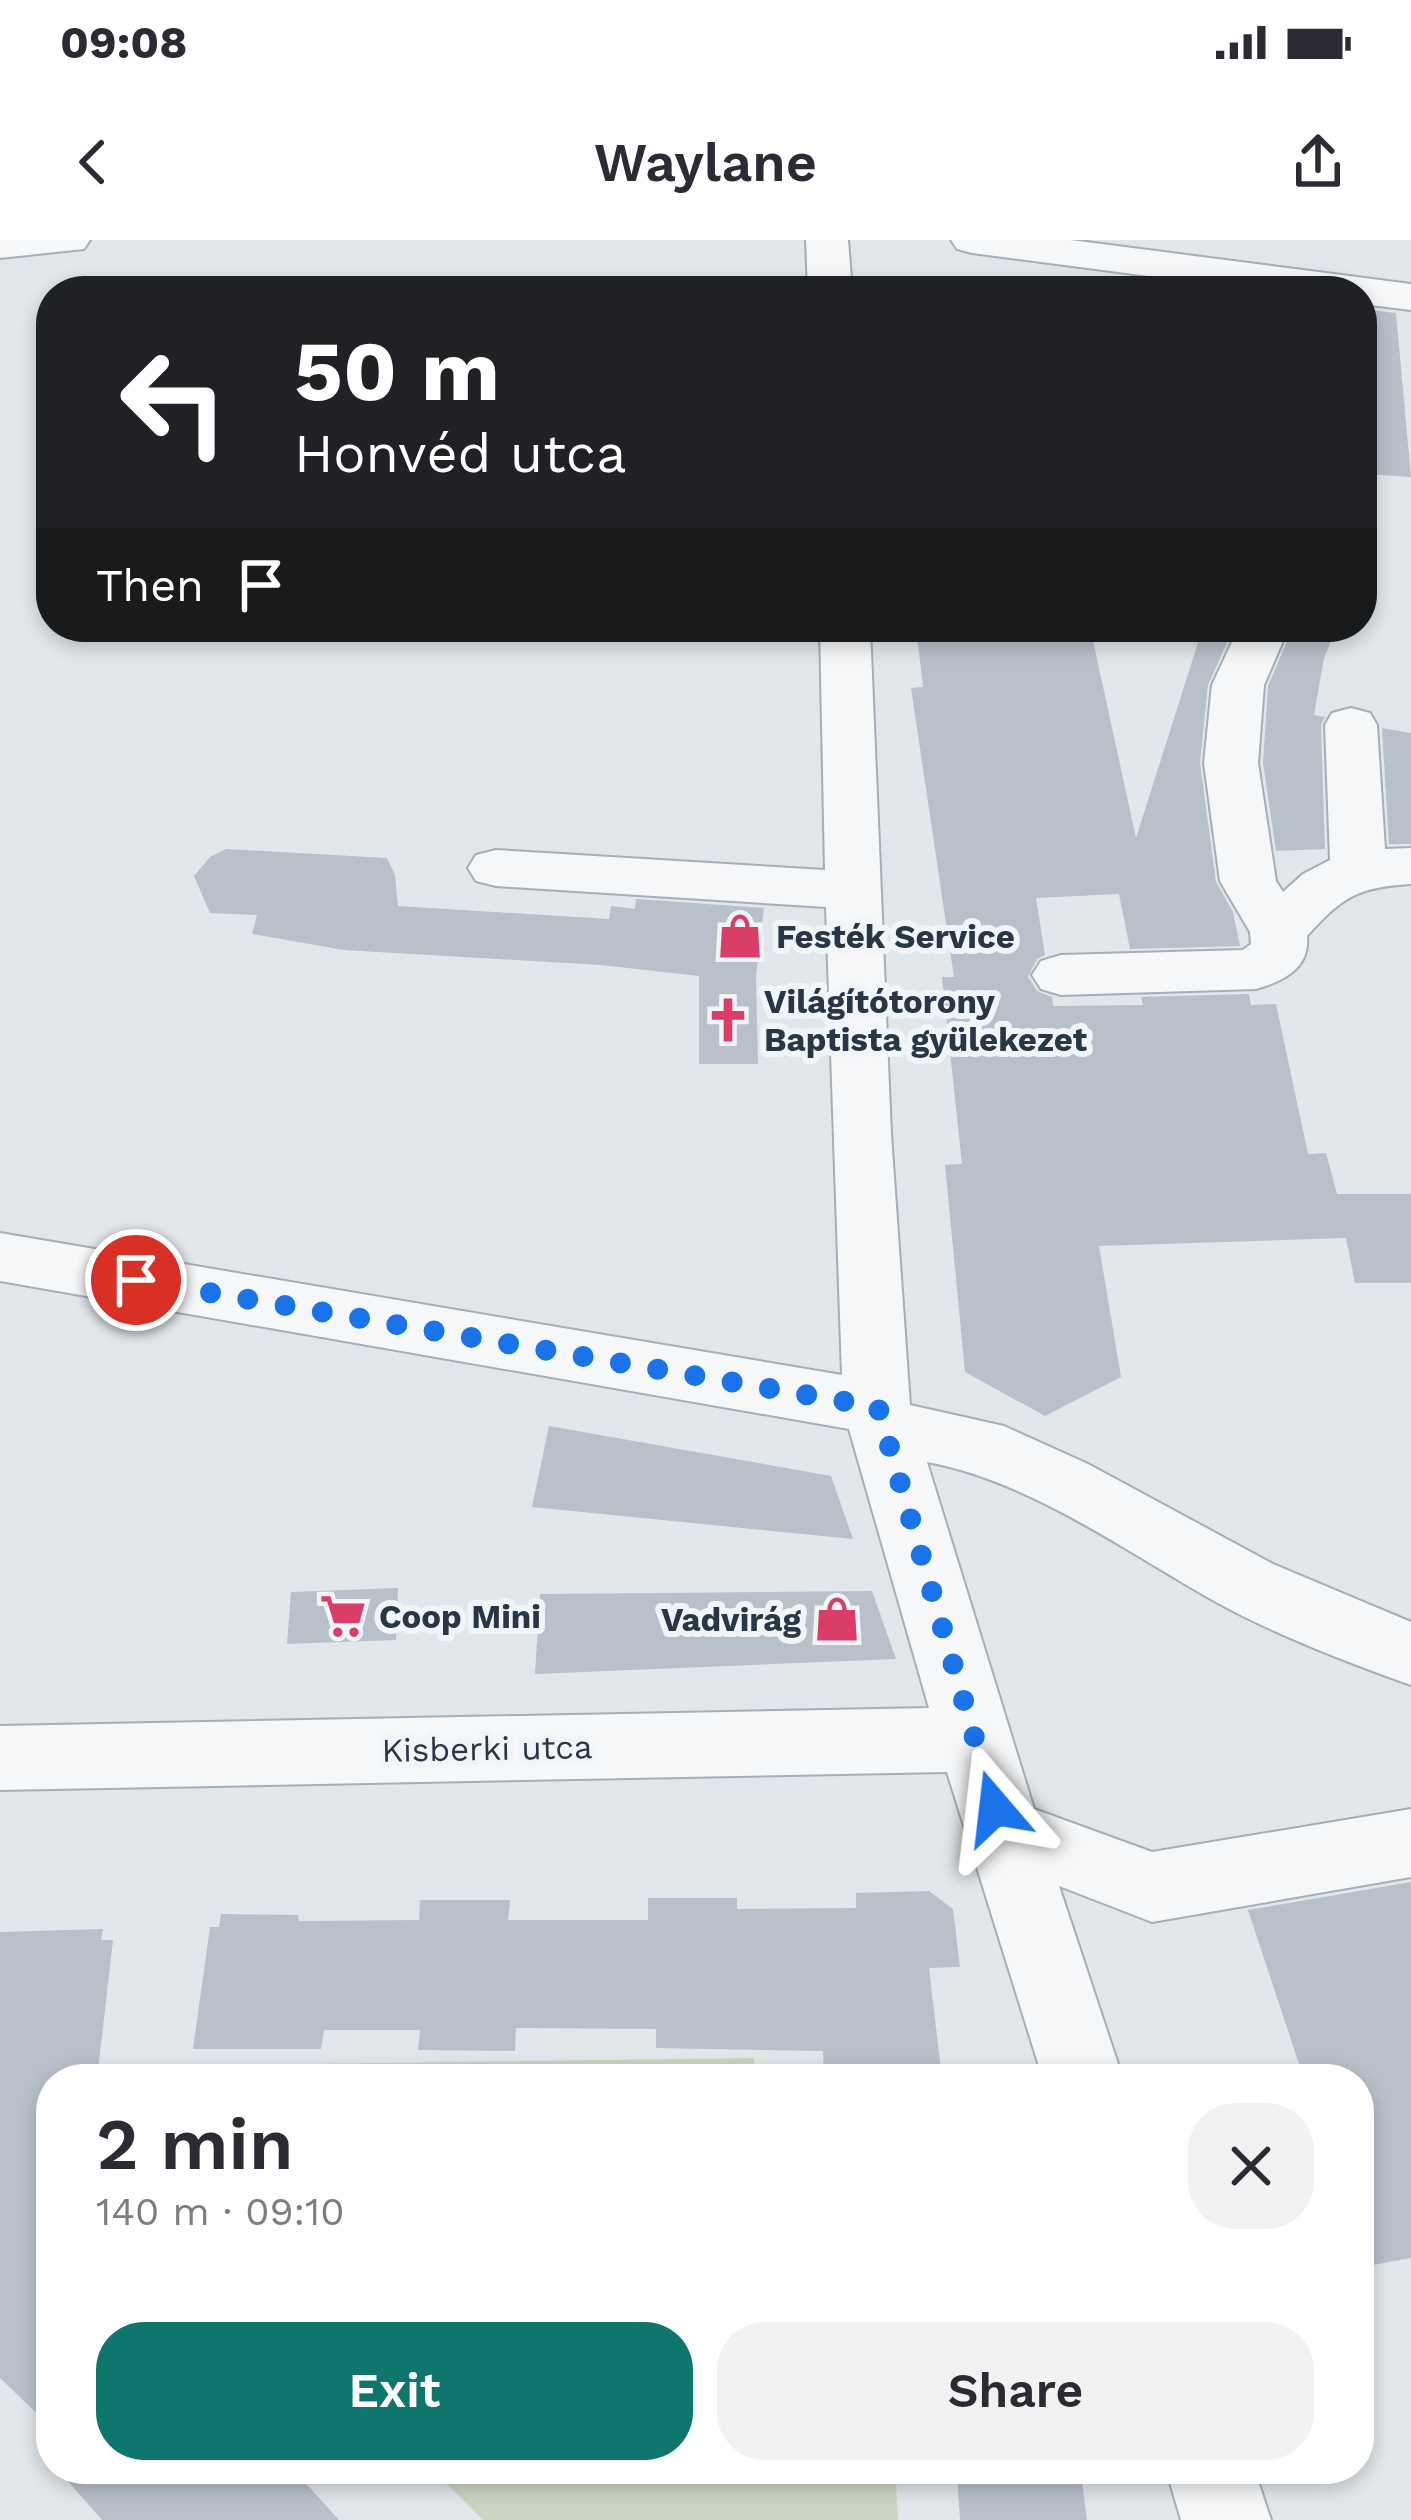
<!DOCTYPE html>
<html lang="en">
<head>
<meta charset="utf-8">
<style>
  body { margin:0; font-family:"Work Sans",sans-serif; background:#f2f2f3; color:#2b2b33; height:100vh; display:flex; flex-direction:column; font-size:45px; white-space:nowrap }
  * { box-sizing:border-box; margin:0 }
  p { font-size:39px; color:#7c7c81 }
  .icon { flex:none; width:66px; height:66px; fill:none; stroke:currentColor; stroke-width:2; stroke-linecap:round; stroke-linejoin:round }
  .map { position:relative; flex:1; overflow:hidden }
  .sheet { position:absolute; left:36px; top:1824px; width:1338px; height:420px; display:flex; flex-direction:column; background:#fff; border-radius:48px; box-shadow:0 6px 18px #0003 }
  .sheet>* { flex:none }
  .guide { position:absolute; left:36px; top:36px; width:1341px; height:366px; border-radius:48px; box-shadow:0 6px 18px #0003; background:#202124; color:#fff; overflow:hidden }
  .pin { position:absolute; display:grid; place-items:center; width:102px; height:102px; color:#fff; margin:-51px; border:6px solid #fff; border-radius:50%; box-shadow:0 3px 12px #0007 }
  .me { position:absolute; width:132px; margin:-66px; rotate:343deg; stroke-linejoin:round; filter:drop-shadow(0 0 9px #0008) }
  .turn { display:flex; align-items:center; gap:42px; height:252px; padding:0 60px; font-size:54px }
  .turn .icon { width:156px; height:156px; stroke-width:2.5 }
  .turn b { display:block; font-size:84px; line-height:102px }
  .then { display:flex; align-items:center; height:114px; padding:0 60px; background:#0003; gap:24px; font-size:45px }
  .round { display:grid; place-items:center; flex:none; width:126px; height:126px; border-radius:48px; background:#f2f2f3 }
  .summary { display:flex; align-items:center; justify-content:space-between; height:204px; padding:0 60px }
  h1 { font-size:72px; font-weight:600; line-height:90px }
  .primary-button { display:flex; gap:24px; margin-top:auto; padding:24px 60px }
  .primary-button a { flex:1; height:138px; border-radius:48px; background:#0f766e; color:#fff; font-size:48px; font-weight:600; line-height:138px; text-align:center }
  .primary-button a+a { background:#f2f2f3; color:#2b2b33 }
  .status { display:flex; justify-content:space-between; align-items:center; height:84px; padding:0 60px; background:#fff; direction:ltr }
  .status svg { height:33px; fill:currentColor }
  header { display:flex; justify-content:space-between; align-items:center; height:156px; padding:0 60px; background:#fff; font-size:54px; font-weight:600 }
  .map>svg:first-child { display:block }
</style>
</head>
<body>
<div class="status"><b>09:08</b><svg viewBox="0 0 49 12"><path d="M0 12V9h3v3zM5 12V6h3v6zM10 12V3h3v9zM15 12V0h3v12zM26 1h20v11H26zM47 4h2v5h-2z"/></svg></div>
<header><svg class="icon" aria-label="back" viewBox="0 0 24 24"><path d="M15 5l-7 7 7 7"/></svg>Waylane<svg class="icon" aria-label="share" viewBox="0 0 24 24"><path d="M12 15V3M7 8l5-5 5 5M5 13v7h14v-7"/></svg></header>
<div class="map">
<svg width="1411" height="2280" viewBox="0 0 1411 2280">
  <rect width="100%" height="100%" fill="#e2e7eb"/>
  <g fill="#cad6c2">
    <path d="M754 1818 755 1839H161V1826Z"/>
    <path d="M432 2229H895L898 2280H483Z"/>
  </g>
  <g fill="#b8c0ca">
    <path d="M1362 69 1396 73 1411 237 1364 234Z"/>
    <path d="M916 387H986L987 398 1092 396 1136 598 1203 387H1234L1208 445 1200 523 1216 642 1233 672 1240 706 1130 709 1119 654 1036 658 1045 715 1037 719 1028 737 1037 751 1052 757 1053 766 1143 765 1141 757 1249 754 1251 765 1276 764 1308 914 1326 913 1337 954H1411V1043H1355L1346 998 1099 1006 1121 1137 1045 1176 965 1132 945 925 962 924 942 737H954L911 448 923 447Z"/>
    <path d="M1293 387H1337L1324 418 1314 475 1325 477 1321 485 1325 609 1276 611 1263 523 1268 446Z"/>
    <path d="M1382 488 1411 493V604H1389Z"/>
    <path d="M226 609 387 618 395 635 398 666 609 679 611 666 635 669 636 659 764 668 756 736 758 824H699V736L601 725 344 710 252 694 257 675 210 673 194 636 210 617Z"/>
    <path d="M549 1186 831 1236 853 1299 532 1267Z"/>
    <path d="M398 1348 396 1400 287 1404 291 1352Z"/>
    <path d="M872 1351 896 1419 535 1434 540 1354Z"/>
    <path d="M1411 1642V2018L1367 2026 1359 2003V1839H1304L1248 1670Z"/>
    <path d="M929 1651 953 1669 960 1727 929 1728 942 1839H824L823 1811 656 1808V1789L516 1788 515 1811 418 1810 420 1790H324L321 1809H193L210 1687H219L221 1674 298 1675 299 1681 419 1680 420 1660H510L508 1680H648V1658H737V1669L856 1668V1653Z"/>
    <path d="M103 1689 101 1700H113L97 1839H51V2187L0 2138V1692Z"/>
    <path d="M57 2229H293L339 2280H102Z"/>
    <path d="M1081 2233 1087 2280H960L957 2235Z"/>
  </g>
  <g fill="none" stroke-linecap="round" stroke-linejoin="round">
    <g stroke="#a6aeb6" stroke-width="4">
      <g id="minor">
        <path d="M0 0H90L84 9 0 18Z"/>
        <path d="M806 0H848L852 51H808Z"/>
        <path d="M951 0H1071L1411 44V70L1362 64V51H1264L972 13 957 9Z"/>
        <path d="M820 387H870L891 894 910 1165 1004 1186 1088 1224 1273 1324 1411 1382V1445C1346 1422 1276 1395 1216 1362 1125 1311 1030 1241 927 1222L1034 1569 1152 1612 1411 1569V1637L1152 1682 1059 1646 1123 1839H1043L947 1532 0 1550V1486L929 1468 849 1189 0 1041V993L842 1135 826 667 496 646 476 641 468 628 476 615 496 610 825 630Z"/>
        <path d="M1239 387H1289L1264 445 1258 523 1276 641 1283 652 1303 634 1330 620 1325 485 1332 473 1351 468 1370 473 1377 485 1385 609 1411 608V644C1358 647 1342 657 1307 696 1310 728 1284 741 1256 749L1061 755 1041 749 1032 735 1041 721 1061 715 1243 710 1251 704 1250 692 1220 641 1204 523 1212 445Z"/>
        <path d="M1166 2229H1254L1271 2280H1181Z"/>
      </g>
    </g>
    <use href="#minor" fill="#f5f7f9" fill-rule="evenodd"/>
  </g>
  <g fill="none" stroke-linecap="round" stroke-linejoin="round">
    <path stroke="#1a73e8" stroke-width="21" stroke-dasharray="0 37.8" d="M136 1040 878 1167 995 1568"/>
  </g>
  <defs>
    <g id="shop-bare" transform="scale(3.6)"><path d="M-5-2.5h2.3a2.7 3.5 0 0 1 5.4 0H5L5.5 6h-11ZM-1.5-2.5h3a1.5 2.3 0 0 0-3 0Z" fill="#da3d68" stroke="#f2f5f8" stroke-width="2.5" paint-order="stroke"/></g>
    <g id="church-bare" transform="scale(3.6)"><path d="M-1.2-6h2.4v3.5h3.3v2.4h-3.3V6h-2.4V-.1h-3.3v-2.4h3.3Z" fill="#da3d68" stroke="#f2f5f8" stroke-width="2.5" paint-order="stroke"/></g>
    <g id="supermarket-bare" transform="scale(3.6)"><path d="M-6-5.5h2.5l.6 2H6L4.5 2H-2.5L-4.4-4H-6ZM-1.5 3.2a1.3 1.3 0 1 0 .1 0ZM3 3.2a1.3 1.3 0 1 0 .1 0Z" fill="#da3d68" stroke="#f2f5f8" stroke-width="2.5" paint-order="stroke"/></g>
  </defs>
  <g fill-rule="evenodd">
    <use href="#shop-bare" x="740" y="696"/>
    <use href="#church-bare" x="728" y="780"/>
    <use href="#supermarket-bare" x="343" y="1376"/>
    <use href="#shop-bare" x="837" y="1379"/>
  </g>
  <g text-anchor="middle" stroke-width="12" stroke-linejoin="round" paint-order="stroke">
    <g font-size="33" font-weight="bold" fill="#283645" stroke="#f2f5f8" text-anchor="start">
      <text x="776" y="708">Festék Service</text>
      <text x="764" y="773">Világítótorony<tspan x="764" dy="38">Baptista gyülekezet</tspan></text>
      <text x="379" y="1388">Coop Mini</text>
      <text x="801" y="1391" text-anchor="end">Vadvirág</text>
    </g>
    <g font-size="33" fill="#283645" stroke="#f2f5f8">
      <text transform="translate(487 1508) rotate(-1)" y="12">Kisberki utca</text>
    </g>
  </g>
</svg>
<div class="pin" style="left:136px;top:1040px;background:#d93025"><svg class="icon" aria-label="arrive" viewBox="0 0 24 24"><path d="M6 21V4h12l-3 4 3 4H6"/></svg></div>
<svg class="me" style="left:995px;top:1568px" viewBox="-20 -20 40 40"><path d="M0-17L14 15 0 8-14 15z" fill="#1a73e8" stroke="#fff" stroke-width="4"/></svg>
<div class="guide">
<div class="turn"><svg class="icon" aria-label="left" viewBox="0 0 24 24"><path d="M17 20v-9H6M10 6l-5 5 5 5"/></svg><div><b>50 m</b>Honvéd utca</div></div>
<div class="then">Then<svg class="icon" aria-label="arrive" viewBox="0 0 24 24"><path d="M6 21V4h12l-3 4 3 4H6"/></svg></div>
</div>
<section class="sheet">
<div class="summary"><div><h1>2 min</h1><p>140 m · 09:10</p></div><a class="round"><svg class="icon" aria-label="close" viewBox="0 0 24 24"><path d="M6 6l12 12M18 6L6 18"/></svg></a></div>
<div class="primary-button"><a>Exit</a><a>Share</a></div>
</section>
</div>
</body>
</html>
